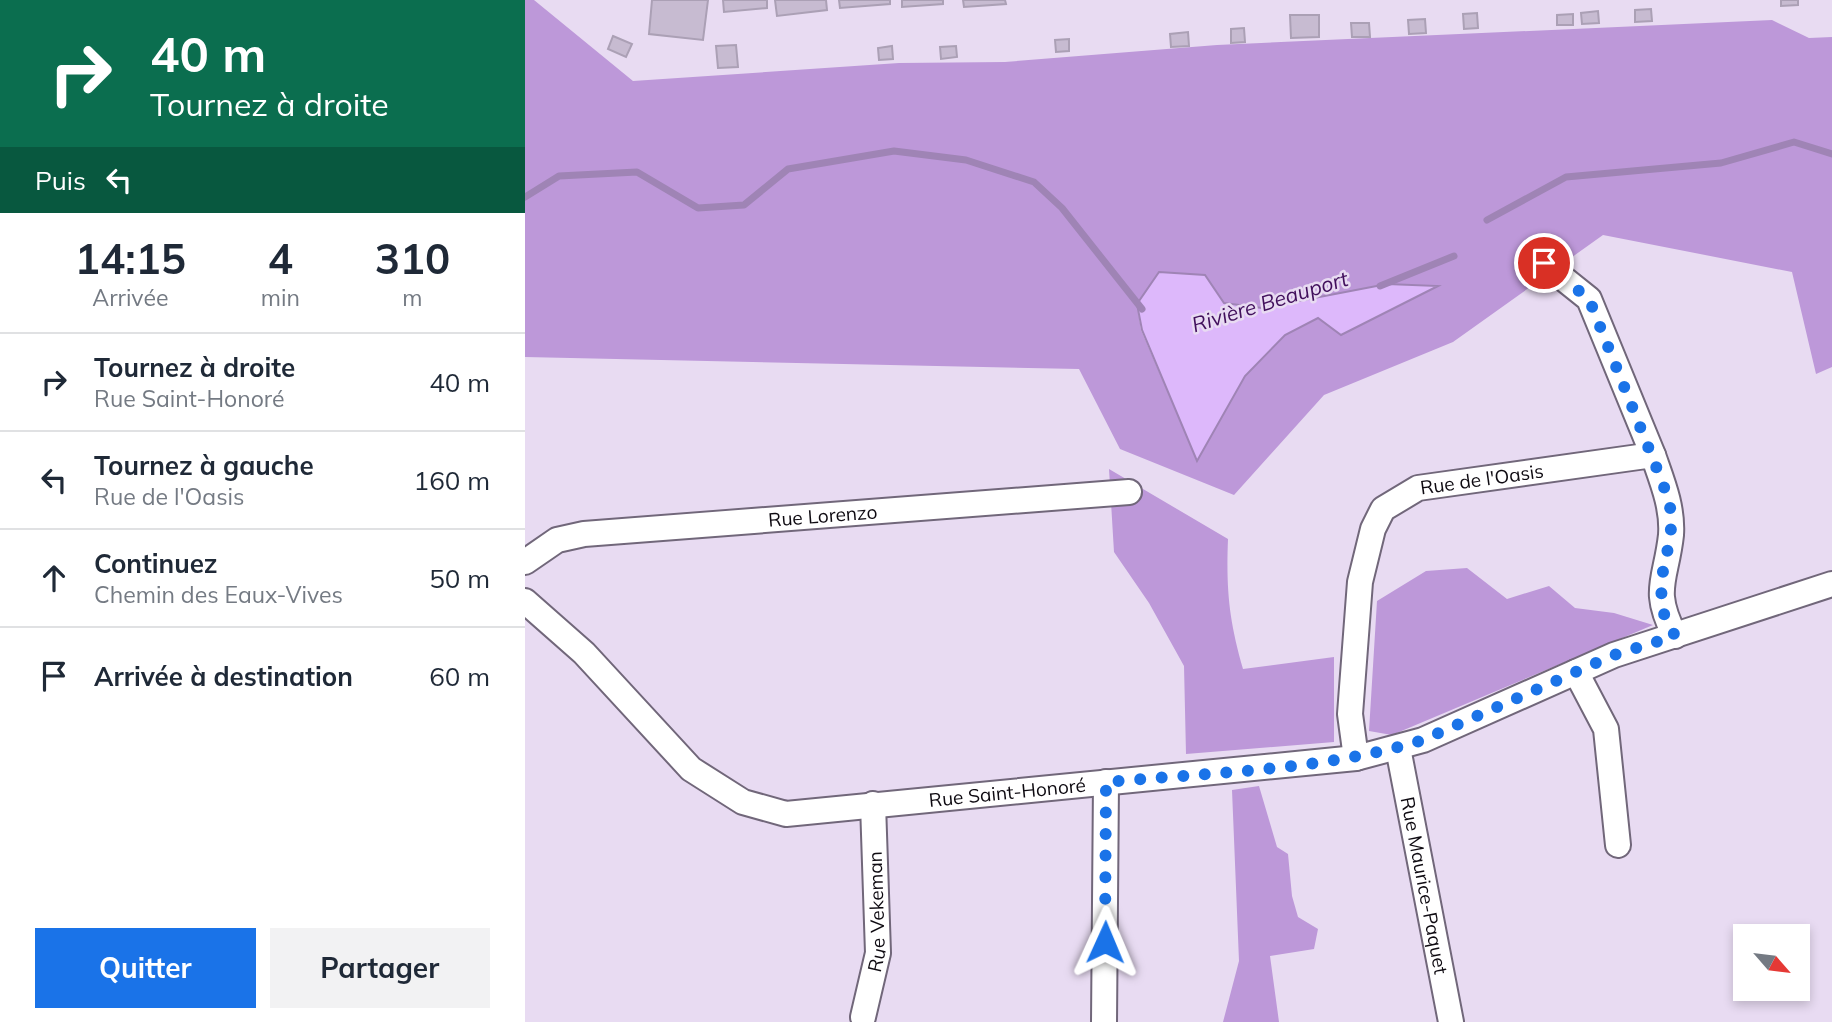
<!DOCTYPE html>
<html lang="fr">
<head>
<meta charset="utf-8">
<style>
  body { margin:0; font-family:Mulish,sans-serif; background:#f2f2f3; color:#1f2937; height:100vh; display:flex; flex-direction:column; font-size:26px; white-space:nowrap }
  * { box-sizing:border-box; margin:0 }
  p { font-size:23px; color:#747a83 }
  .icon { flex:none; width:38px; height:38px; fill:none; stroke:currentColor; stroke-width:2; stroke-linecap:round; stroke-linejoin:round }
  .map { position:relative; flex:1; overflow:hidden }
  .panel { display:flex; flex-direction:column; background:#fff; width:525px }
  .panel>* { flex:none }
  .top-card { background:#0b6e4f; color:#fff; overflow:hidden }
  .needle { width:46px; rotate:118deg }
  .fabs { position:absolute; left:1208px; top:924px; display:grid; gap:14px }
  .fabs a { display:grid; place-items:center; width:77px; height:77px; border-radius:0px; background:#fff; box-shadow:0 4px 10px #0003; font-size:35px }
  .pin { position:absolute; display:grid; place-items:center; width:60px; height:60px; color:#fff; margin:-30px; border:4px solid #fff; border-radius:50%; box-shadow:0 2px 7px #0007 }
  .me { position:absolute; width:77px; margin:-38px; rotate:1deg; stroke-linejoin:round; filter:drop-shadow(0 0 5px #0008) }
  .turn { display:flex; align-items:center; gap:24px; height:147px; padding:0 35px; font-size:32px }
  .turn .icon { width:91px; height:91px; stroke-width:2.5 }
  .turn b { display:block; font-size:49px; line-height:60px }
  .then { display:flex; align-items:center; height:66px; padding:0 35px; background:#0003; gap:14px; font-size:26px }
  .eta { display:flex; justify-content:space-evenly; align-items:center; height:119px; text-align:center }
  .eta b { font-size:42px; font-weight:700; line-height:49px }
  .cta { display:flex; gap:14px; margin-top:auto; padding:14px 35px }
  .cta a { flex:1; height:80px; border-radius:0px; background:#1a73e8; color:#fff; font-size:28px; font-weight:700; line-height:80px; text-align:center }
  .cta a+a { background:#f2f2f3; color:#1f2937 }
  ul { padding:0; list-style:none }
  li { display:flex; align-items:center; gap:21px; height:98px; padding:0 35px; border-top:2px solid #e0e1e3 }
  li div { flex:1 }
  li b { display:block; font-size:26px }
  li em { font-style:normal }
  main { display:flex; flex:1; min-height:0 }
  .map>svg:first-child { display:block }
</style>
</head>
<body>
<main>
<section class="panel">
<div class="top-card">
<div class="turn"><svg class="icon" aria-label="right" viewBox="0 0 24 24"><path d="M7 20v-9h11M14 6l5 5-5 5"/></svg><div><b>40 m</b>Tournez à droite</div></div>
<div class="then">Puis<svg class="icon" aria-label="left" viewBox="0 0 24 24"><path d="M17 20v-9H6M10 6l-5 5 5 5"/></svg></div>
</div>
<div class="eta">
<div><b>14:15</b><p>Arrivée</p></div>
<div><b>4</b><p>min</p></div>
<div><b>310</b><p>m</p></div>
</div>
<ul>
<li><svg class="icon" aria-label="right" viewBox="0 0 24 24"><path d="M7 20v-9h11M14 6l5 5-5 5"/></svg><div><b>Tournez à droite</b><p>Rue Saint-Honoré</p></div><em>40 m</em></li>
<li><svg class="icon" aria-label="left" viewBox="0 0 24 24"><path d="M17 20v-9H6M10 6l-5 5 5 5"/></svg><div><b>Tournez à gauche</b><p>Rue de l'Oasis</p></div><em>160 m</em></li>
<li><svg class="icon" aria-label="ahead" viewBox="0 0 24 24"><path d="M12 20V5M6 11l6-6 6 6"/></svg><div><b>Continuez</b><p>Chemin des Eaux-Vives</p></div><em>50 m</em></li>
<li><svg class="icon" aria-label="arrive" viewBox="0 0 24 24"><path d="M6 21V4h12l-3 4 3 4H6"/></svg><div><b>Arrivée à destination</b></div><em>60 m</em></li>
</ul>
<div class="cta"><a>Quitter</a><a>Partager</a></div>
</section>
<div class="map">
<svg width="1307" height="1022" viewBox="0 0 1307 1022">
  <rect width="100%" height="100%" fill="#e8dbf2"/>
  <g fill="#bd98d9" fill-rule="evenodd">
    <path d="M0 0H9L108 81 374 63 480 62 692 45 1247 20 1284 38 1307 37V367L1291 374 1267 272 1078 235 928 342 799 395 709 495 595 449 554 369 0 357ZM680 275 699 303 737 308 862 284 911 286 865 308 793 318 760 335 720 376 672 460 616 330 612 304Z"/>
    <path d="M584 469 703 539C701 590 704 620 718 669L809 657V742L661 754 659 666 624 603 589 552Z"/>
    <path d="M942 568 982 599 1024 586 1050 608 1089 613 1128 625 867 735 844 731 852 601 901 571Z"/>
    <path d="M734 786 752 847 763 854 767 896 773 917 793 929 789 949 745 956 754 1022H698L714 961 707 790Z"/>
  </g>
  <path fill="#ddb8fb" stroke="#9f84b5" stroke-width="2" d="M634 272 680 275 699 303 737 308 862 284 913 286 816 335 793 318 760 335 720 376 672 461 617 330 612 304Z"/>
  <g fill="none" stroke-linecap="round" stroke-linejoin="round">
    <g stroke="#9f84b5" stroke-width="7">
      <path d="M0 197 34 176 112 172 173 208 219 205 263 169 369 151 441 160 509 182 537 208 617 309"/>
      <path d="M962 220 1041 177 1196 163 1269 142 1307 154"/>
      <path d="M855 286 929 256"/>
    </g>
  </g>
  <g fill="#c7bbd1" stroke="#aba0b5" stroke-width="2">
    <path d="M127 0H183L178 40 124 34Z"/>
    <path d="M198 0H242V8L199 12Z"/>
    <path d="M250 0H301L302 10 252 16Z"/>
    <path d="M314 0H365V4L315 8Z"/>
    <path d="M377 0H418V4L377 7Z"/>
    <path d="M438 0H480L481 4 439 7Z"/>
    <path d="M1256 0H1273V5L1256 6Z"/>
    <path d="M1126 9 1127 21 1110 22V10Z"/>
    <path d="M1073 11 1074 23 1057 24 1056 13Z"/>
    <path d="M952 13 953 28 939 29 938 14Z"/>
    <path d="M1048 14V25H1032V15Z"/>
    <path d="M765 15H794V37L766 38Z"/>
    <path d="M900 19 901 33 884 34 883 20Z"/>
    <path d="M826 23H844L845 37H827Z"/>
    <path d="M719 28 720 42 706 43V29Z"/>
    <path d="M663 32 664 46 646 47 645 34Z"/>
    <path d="M88 36 107 44 101 57 83 49Z"/>
    <path d="M544 39V51L531 52 530 40Z"/>
    <path d="M211 45 213 67 193 68 191 46Z"/>
    <path d="M367 46 368 59 354 60 353 48Z"/>
    <path d="M431 46 432 57 416 59 415 47Z"/>
  </g>
  <g fill="none" stroke-linecap="round" stroke-linejoin="round">
    <g stroke="#71677a" stroke-width="28">
      <g id="minor">
        <path d="M1019 263 1064 299 1128 455"/>
        <path id="s1" d="M0 562 32 540 59 534 604 492"/>
        <path id="s2" d="M0 601 59 653 166 769 218 802 261 814 831 758 898 740 1089 655 1307 584"/>
        <path d="M1051 672 1081 729 1093 845"/>
        <path id="s3" d="M873 748 926 1022"/>
        <path id="s4" d="M831 758 825 714 835 582 848 529 858 509 893 488 1128 455C1137 481 1148 507 1146 535 1141 581 1126 589 1150 636"/>
        <path id="s5" d="M338 1017 353 953 348 804"/>
        <path d="M579 1022 581 782"/>
      </g>
    </g>
    <use href="#minor" stroke="#fff" stroke-width="24"/>
  </g>
  <g fill="none" stroke-linecap="round" stroke-linejoin="round">
    <path stroke="#1a73e8" stroke-width="12" stroke-dasharray="0 21.6" d="M580 942 581 782C682 773 802 770 898 740L1089 655 1150 636 1137 610 1136 581 1146 534 1145 503 1136 479 1064 299 1019 263"/>
  </g>
  <g text-anchor="middle" stroke-width="5" stroke-linejoin="round" paint-order="stroke">
    <g font-size="19" fill="#0e0a11" stroke="#e8dbf2">
      <text dy="7" stroke="none"><textPath href="#s4" startOffset="359">Rue de l'Oasis</textPath></text>
      <text dy="7" stroke="none"><textPath href="#s1" startOffset="306">Rue Lorenzo</textPath></text>
      <text dy="7" stroke="none"><textPath href="#s2" startOffset="565">Rue Saint-Honoré</textPath></text>
      <text dy="7" stroke="none"><textPath href="#s3" startOffset="140">Rue Maurice-Paquet</textPath></text>
      <text dy="7" stroke="none"><textPath href="#s5" startOffset="107">Rue Vekeman</textPath></text>
    </g>
    <g font-size="21" font-style="italic" fill="#410f5c" stroke="#e8dbf2">
      <text transform="translate(745 302) rotate(-17)" y="7">Rivière Beauport</text>
    </g>
  </g>
</svg>
<div class="fabs">
<a><svg class="needle" viewBox="-14 -14 28 28"><path d="M0-13l5 13h-10z" fill="#e53935"/><path d="M0 13l5-13h-10z" fill="#747a83"/></svg></a>
</div>
<div class="pin" style="left:1019px;top:263px;background:#d93025"><svg class="icon" aria-label="arrive" viewBox="0 0 24 24"><path d="M6 21V4h12l-3 4 3 4H6"/></svg></div>
<svg class="me" style="left:580px;top:942px" viewBox="-20 -20 40 40"><path d="M0-17L14 15 0 8-14 15z" fill="#1a73e8" stroke="#fff" stroke-width="4"/></svg>
</div>
</main>
</body>
</html>
